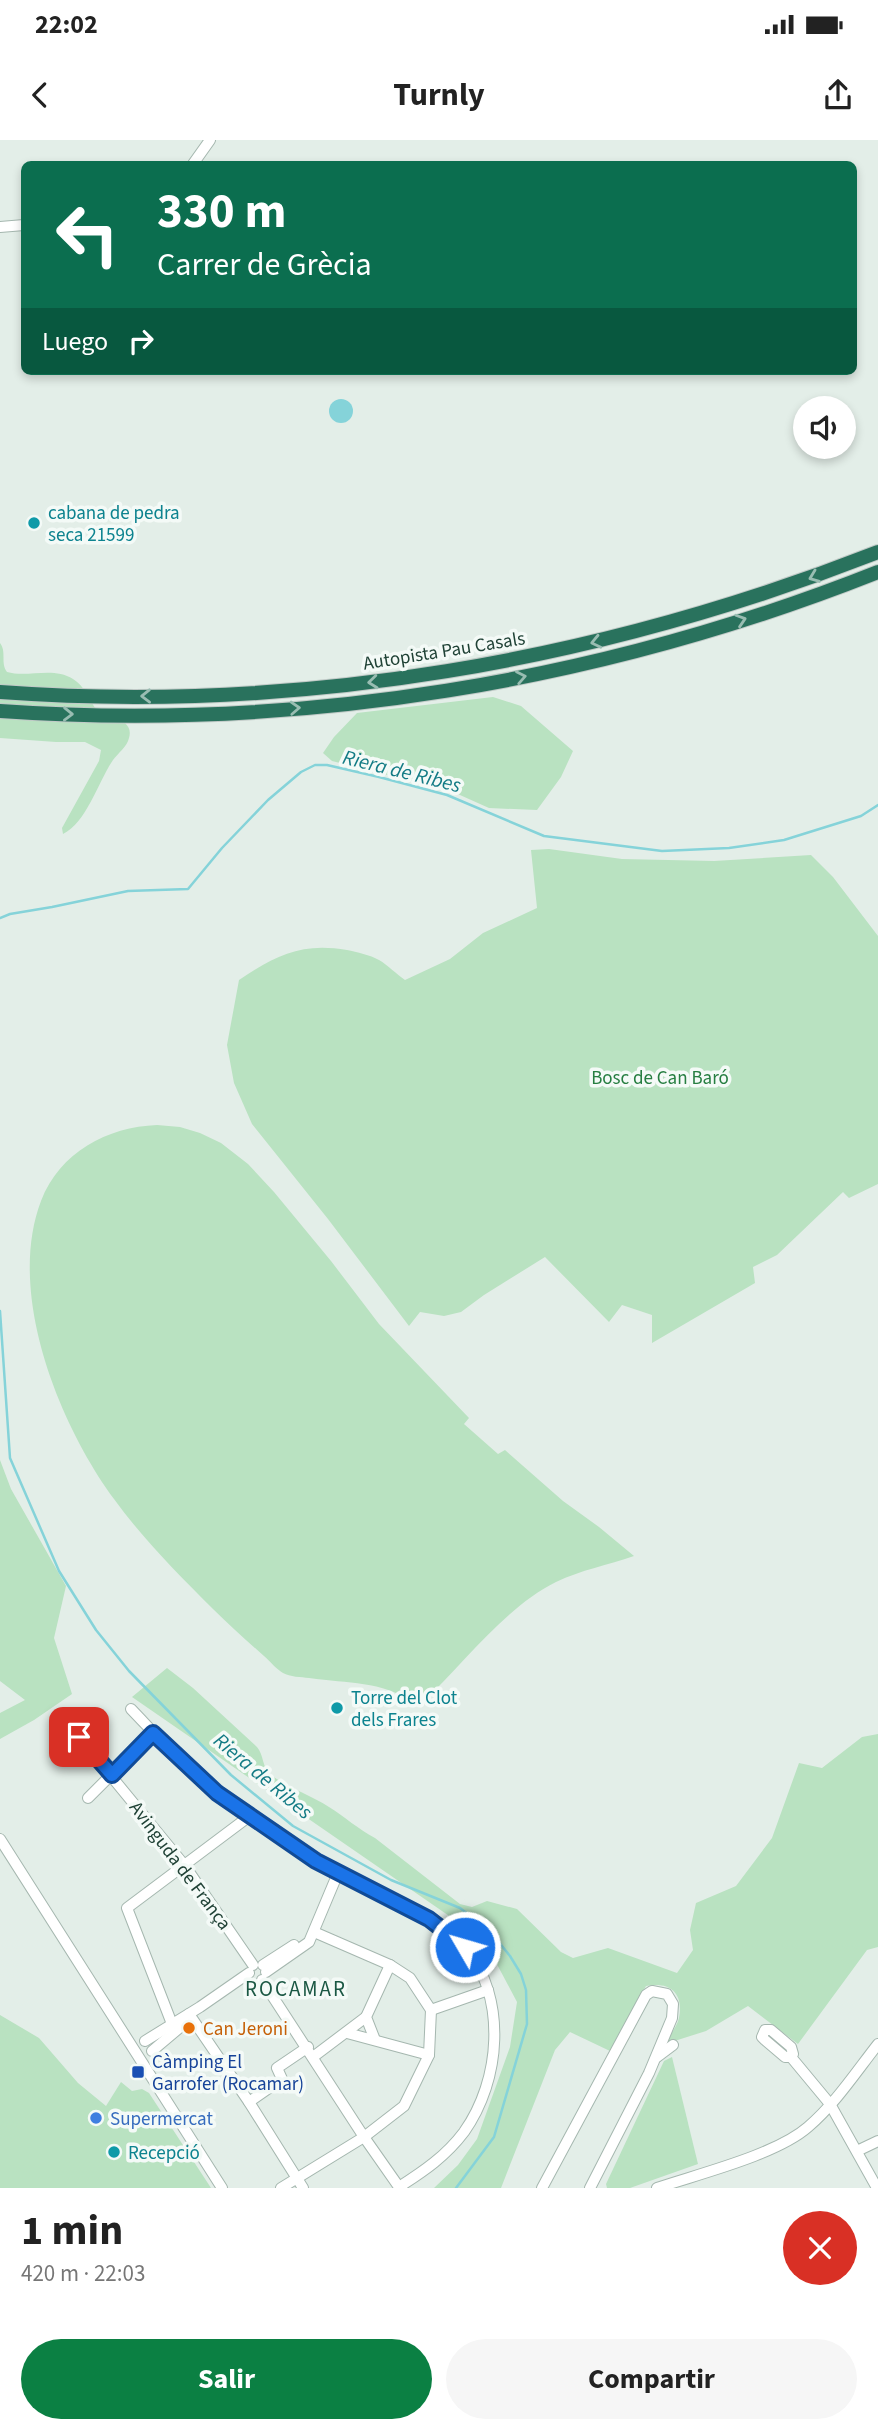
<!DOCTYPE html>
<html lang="es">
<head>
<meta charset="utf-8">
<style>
  body { margin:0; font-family:"Source Sans 3",sans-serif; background:#f6f6f6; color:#222; height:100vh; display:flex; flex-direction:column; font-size:26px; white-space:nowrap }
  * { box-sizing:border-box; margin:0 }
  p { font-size:23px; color:#767676 }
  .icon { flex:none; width:38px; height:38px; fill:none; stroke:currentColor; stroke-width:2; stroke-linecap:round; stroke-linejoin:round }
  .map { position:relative; height:2048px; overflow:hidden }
  .details { display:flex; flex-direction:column; background:#fff; flex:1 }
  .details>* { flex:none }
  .hud { position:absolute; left:21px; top:21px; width:836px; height:214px; border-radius:10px; box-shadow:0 4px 10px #0003; background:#0b6e4f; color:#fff; overflow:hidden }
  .fabs { position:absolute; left:793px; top:256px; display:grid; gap:14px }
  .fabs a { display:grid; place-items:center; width:63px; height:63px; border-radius:50%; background:#fff; box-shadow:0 4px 10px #0003; font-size:35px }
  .pin { position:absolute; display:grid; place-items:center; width:60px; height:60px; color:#fff; margin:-30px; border-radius:14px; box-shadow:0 4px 10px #0006 }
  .me { position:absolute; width:77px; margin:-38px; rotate:308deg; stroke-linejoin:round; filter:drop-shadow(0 0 5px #0008) }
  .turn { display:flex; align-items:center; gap:24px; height:147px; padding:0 21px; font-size:32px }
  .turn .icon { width:91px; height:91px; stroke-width:2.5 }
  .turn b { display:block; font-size:49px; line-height:60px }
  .then { display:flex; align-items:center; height:66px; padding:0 21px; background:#0003; gap:14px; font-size:26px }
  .round { display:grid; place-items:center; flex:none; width:74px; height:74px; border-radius:37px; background:#f6f6f6 }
  .headline { display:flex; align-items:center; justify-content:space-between; height:119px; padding:0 21px }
  h1 { font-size:42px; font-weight:700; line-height:52px }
  .cta { display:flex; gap:14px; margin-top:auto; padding:14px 21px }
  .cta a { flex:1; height:80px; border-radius:42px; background:#0b8043; color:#fff; font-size:28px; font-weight:700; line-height:80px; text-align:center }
  .cta a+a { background:#f6f6f6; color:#222 }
  .status { display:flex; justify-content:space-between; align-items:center; height:49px; padding:0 35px; background:#fff; direction:ltr }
  .status svg { height:19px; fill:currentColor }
  header { display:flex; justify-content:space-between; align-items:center; height:91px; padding:0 21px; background:#fff; font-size:32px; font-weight:700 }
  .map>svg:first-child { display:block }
</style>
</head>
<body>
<div class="status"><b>22:02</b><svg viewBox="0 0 49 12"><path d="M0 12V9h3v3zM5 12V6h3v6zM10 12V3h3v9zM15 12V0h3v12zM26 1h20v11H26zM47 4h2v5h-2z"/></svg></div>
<header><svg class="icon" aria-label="back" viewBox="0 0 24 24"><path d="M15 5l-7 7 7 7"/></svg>Turnly<svg class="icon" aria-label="share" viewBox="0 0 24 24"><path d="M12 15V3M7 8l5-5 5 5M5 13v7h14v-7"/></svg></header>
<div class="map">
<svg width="878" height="2048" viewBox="0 0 878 2048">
  <rect width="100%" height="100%" fill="#e3eee8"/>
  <g fill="#b9e2c1">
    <path d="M0 503C7 512 0 523 7 532 28 538 53 526 73 539 95 553 88 580 125 583 129 587 131 591 129 598 127 607 118 613 113 620 98 642 87 682 63 694L62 688 99 621 101 610 85 602H56L0 598Z"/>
    <path d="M493 557 521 566 573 611 561 637 537 670 489 668 451 651 332 621 323 613 334 597 357 573Z"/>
    <path d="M549 709 622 719 714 721 811 715 833 737 878 796V1044L849 1058 843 1052 777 1115 753 1127 755 1143 652 1203V1175L622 1165 609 1182 545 1117 484 1155 461 1172 444 1176 420 1172 409 1186 328 1079 252 984 234 943 227 905 239 840C276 815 302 802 347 810 357 812 370 815 379 820 388 825 396 834 405 840L450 819 483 793 537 768 531 710Z"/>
    <path d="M157 985 180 987 200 993 221 1003 248 1024 274 1052 331 1121 379 1184 469 1278 464 1284 498 1314 505 1310 563 1361 599 1387 634 1416C608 1425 581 1430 556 1442 508 1465 463 1524 424 1561L415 1563C379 1540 350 1544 309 1538 301 1537 290 1537 283 1533 276 1529 270 1521 264 1516 246 1500 229 1485 213 1469 178 1434 143 1399 114 1359 59 1284 6 1153 41 1061 60 1012 107 987 157 985Z"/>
    <path d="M0 1320 11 1349 66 1446 54 1498 72 1554 34 1580 0 1599V1573L25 1560 0 1541Z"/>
    <path d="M167 1528 193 1548 257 1607C264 1615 262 1628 271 1635 288 1648 311 1655 329 1667 345 1677 358 1689 375 1698L460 1764 472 1767 487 1761 517 1769 561 1812 573 1818 608 1808 677 1833 693 1810 690 1790 696 1763 736 1746 772 1698 799 1623 822 1628 862 1597 878 1594V1807L867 1810 798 1904 748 1866 706 1891 665 1904C669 1896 677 1887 679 1878 684 1853 670 1841 646 1846L610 1911 570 1892 555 1910 501 2048H434L458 2025 477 1999 510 1907 517 1862 484 1800 132 1557Z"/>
    <path d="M0 1875 39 1898 78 1943 106 1966 121 1942 132 1951 142 1949 149 1953 211 2048H0Z"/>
    <path d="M672 1917 698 2024 630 2048H607L606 2044 664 1921Z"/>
  </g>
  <circle fill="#85d3d9" cx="341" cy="271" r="12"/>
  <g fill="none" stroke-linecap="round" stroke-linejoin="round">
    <g stroke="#85d3d9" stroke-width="2.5">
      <path d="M0 778 10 774 52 767 128 751 188 749 222 708 268 660 301 632 315 625H327L379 637 447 655 544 696 662 711 729 708 784 700 861 676 878 665"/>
      <path d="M0 1171 10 1318 59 1431 96 1490 129 1531 231 1635 293 1686 391 1740 460 1768 490 1791 510 1816 521 1834 526 1850 527 1884 494 1997 456 2048"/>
    </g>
    <g stroke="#a5b7af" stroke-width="12">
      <g id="minor">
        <path d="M193 24 210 0"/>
        <path d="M0 87 24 85"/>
        <path d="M131 1569C157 1596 188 1631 219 1654 230 1662 242 1669 254 1677 274 1691 294 1706 315 1720 357 1747 435 1770 466 1808 507 1859 501 1940 464 1992 446 2016 424 2031 399 2047"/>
        <path d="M79 1597 185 1726 253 1825"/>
        <path d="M88 1658 153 1593"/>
        <path d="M0 1699 222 2048"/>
        <path d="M263 1825 294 1805"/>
        <path d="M266 1832 309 1802 338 1733"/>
        <path d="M262 1840 364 1997 399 2047"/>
        <path d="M431 1870 488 1850"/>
        <path d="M189 1874 249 1962 303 2048"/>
        <path d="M172 1884 127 1768 251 1675"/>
        <path d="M347 1893 429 1915"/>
        <path d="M375 1900 366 1877 390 1825"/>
        <path d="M145 1901 200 1867 249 1833"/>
        <path d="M152 1911 184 1884"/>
        <path d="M313 1917 366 1877"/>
        <path d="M657 1917 673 1905"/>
        <path d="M791 1917 793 1914 791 1907 771 1890H765L762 1897 765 1900 785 1917H791L830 1964 877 2048"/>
        <path d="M249 1962 282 1939 277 1928 308 1907"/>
        <path d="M857 2011 878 2001"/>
        <path d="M281 2048 364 1997 404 1966 429 1915 431 1870 410 1838 390 1825 314 1792"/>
        <path d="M542 2048 646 1855 652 1851 667 1854 673 1864 672 1878 649 1933 590 2048"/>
        <path d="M657 2048C698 2034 776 2015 808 1987 835 1964 856 1932 878 1904"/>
      </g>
    </g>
    <g stroke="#c1cac7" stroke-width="16">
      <g id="highway">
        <path d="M0 552C299 574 600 521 878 412"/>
        <path d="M0 571C298 592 601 542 878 432"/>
      </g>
    </g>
    <use href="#minor" stroke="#fff" stroke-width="10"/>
    <use href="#highway" stroke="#29725d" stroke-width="14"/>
  </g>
  <defs><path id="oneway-chevron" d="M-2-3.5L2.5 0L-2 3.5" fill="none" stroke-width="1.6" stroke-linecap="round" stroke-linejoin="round" transform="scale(1.75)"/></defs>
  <g stroke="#99bdb2">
    <use href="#oneway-chevron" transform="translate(814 437) rotate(159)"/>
    <use href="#oneway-chevron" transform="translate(741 480) rotate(-18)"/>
    <use href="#oneway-chevron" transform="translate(596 502) rotate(167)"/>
    <use href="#oneway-chevron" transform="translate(521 537) rotate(-11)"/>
    <use href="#oneway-chevron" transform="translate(373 542) rotate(174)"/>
    <use href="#oneway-chevron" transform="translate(146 556) rotate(179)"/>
    <use href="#oneway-chevron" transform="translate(295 568) rotate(-3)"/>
    <use href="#oneway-chevron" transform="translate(68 574) rotate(1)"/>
  </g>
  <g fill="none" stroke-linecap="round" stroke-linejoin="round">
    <g stroke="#114b97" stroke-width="18">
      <path id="route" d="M79 1597 112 1635 153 1593 217 1653 316 1721 429 1779 465 1807"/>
    </g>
    <use href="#route" stroke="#1a73e8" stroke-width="12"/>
  </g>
  <g fill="#0f9aa8" stroke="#f4faf7" stroke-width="2.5">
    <circle cx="34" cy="383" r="7"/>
    <circle cx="337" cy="1568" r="7"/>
    <circle cx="114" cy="2012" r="7"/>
  </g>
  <circle fill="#e8710a" stroke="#f4faf7" stroke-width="2.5" cx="189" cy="1888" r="7"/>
  <rect fill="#1a4fb4" stroke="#f4faf7" stroke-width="2.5" x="131" y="1925" width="14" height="14" rx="3.5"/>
  <circle fill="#3f7fe0" stroke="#f4faf7" stroke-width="2.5" cx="96" cy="1978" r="7"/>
  <g text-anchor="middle" stroke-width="7" stroke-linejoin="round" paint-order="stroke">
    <g font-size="19" fill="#0d838f" stroke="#f4faf7" text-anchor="start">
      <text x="48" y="379">cabana de pedra<tspan x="48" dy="22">seca 21599</tspan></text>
      <text x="351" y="1564">Torre del Clot<tspan x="351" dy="22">dels Frares</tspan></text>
      <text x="128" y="2019">Recepció</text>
    </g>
    <g font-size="19" fill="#204236" stroke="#f4faf7">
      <text transform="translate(444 510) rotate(-9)" y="7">Autopista Pau Casals</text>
      <text transform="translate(181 1725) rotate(53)" y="7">Avinguda de França</text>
    </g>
    <g font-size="19" fill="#267e41" stroke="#f4faf7">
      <text x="660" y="944">Bosc de Can Baró</text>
    </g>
    <g font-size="19" fill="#c56008" stroke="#f4faf7" text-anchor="start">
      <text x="203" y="1895">Can Jeroni</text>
    </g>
    <g font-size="19" fill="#164399" stroke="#f4faf7" text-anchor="start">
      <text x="152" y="1928">Càmping El<tspan x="152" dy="22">Garrofer (Rocamar)</tspan></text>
    </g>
    <g font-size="19" fill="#366cbe" stroke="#f4faf7" text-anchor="start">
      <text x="110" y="1985">Supermercat</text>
    </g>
    <g font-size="21" font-style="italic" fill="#137b85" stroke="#f4faf7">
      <text transform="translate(402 631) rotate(14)" y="7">Riera de Ribes</text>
      <text transform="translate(263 1636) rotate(40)" y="7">Riera de Ribes</text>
    </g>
    <g font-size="21" letter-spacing="2" fill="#1a5743" stroke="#f4faf7">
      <text x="296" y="1856">ROCAMAR</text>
    </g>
  </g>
</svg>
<div class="fabs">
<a><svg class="icon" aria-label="sound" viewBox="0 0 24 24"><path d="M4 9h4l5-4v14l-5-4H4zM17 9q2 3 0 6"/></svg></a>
</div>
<div class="pin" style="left:79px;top:1597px;background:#d93025"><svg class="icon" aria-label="arrive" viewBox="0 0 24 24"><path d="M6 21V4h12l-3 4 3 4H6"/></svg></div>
<svg class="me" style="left:465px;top:1807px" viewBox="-20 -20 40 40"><circle r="17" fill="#1a73e8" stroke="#fff" stroke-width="3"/><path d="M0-11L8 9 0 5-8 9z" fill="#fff"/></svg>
<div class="hud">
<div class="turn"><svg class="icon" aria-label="left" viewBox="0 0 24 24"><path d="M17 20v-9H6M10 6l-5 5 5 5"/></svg><div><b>330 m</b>Carrer de Grècia</div></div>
<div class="then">Luego<svg class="icon" aria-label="right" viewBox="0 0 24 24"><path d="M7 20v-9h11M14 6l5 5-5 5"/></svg></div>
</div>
</div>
<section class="details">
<div class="headline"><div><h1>1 min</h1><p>420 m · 22:03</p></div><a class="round" style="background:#d93025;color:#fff"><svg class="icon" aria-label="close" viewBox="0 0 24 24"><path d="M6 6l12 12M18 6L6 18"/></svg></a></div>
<div class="cta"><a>Salir</a><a>Compartir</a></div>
</section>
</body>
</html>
